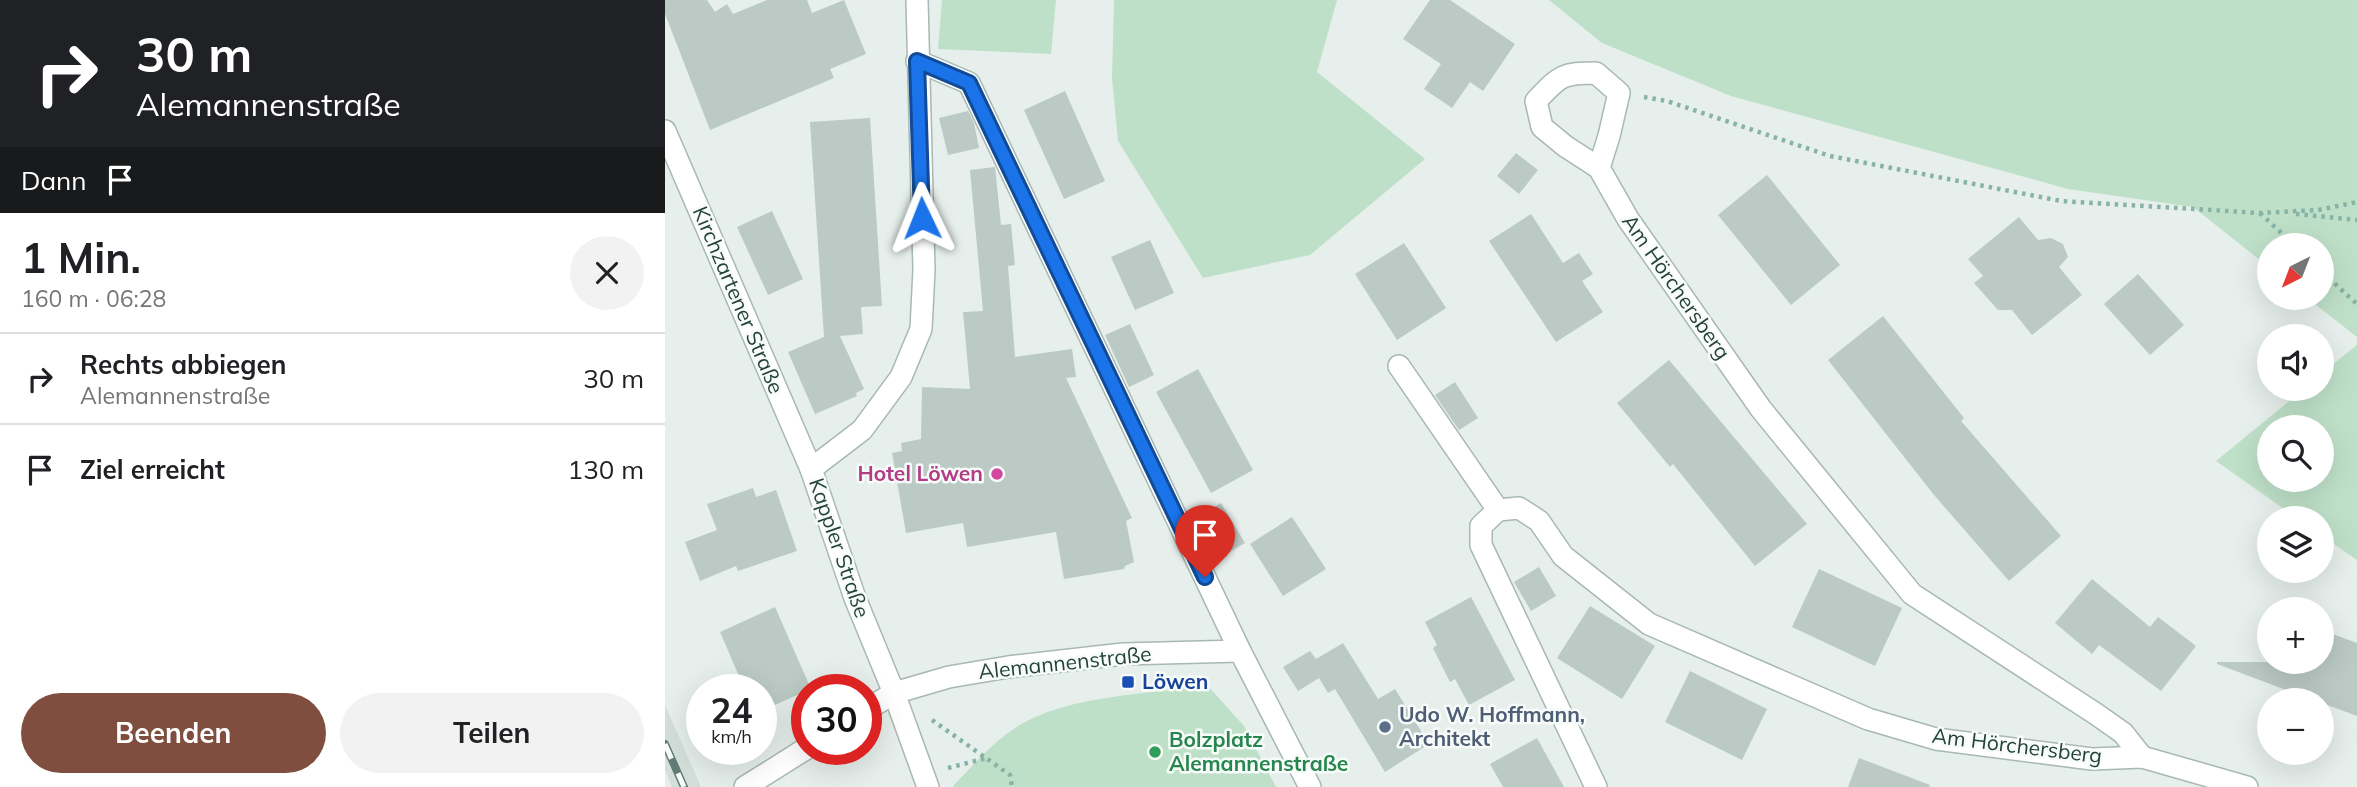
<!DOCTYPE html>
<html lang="de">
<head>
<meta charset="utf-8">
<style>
  body { margin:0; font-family:Mulish,sans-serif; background:#f2f2f2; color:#202124; height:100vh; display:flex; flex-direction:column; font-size:26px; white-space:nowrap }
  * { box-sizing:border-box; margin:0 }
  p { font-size:23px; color:#757577 }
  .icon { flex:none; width:38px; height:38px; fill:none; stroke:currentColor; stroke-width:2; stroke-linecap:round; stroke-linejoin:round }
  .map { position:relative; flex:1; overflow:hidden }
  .details { display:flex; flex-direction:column; background:#fff; width:665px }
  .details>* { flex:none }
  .banner { background:#202124; color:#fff; overflow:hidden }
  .needle { width:46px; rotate:222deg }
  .controls { position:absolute; left:1592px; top:233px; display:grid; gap:14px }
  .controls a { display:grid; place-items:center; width:77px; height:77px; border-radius:50%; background:#fff; box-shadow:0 7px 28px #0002; font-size:35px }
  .speed { position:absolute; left:21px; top:674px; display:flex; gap:14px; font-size:35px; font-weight:700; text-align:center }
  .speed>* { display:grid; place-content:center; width:91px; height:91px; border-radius:50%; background:#fff; box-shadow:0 7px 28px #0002; line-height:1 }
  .speed small { font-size:18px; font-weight:400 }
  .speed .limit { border:10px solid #d22; background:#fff; color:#111 }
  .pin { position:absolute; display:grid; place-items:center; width:60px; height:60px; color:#fff; margin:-72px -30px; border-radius:50% 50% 50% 0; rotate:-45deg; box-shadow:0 0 7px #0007 }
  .pin .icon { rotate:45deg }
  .me { position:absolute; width:77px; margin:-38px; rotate:358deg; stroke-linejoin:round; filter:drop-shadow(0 0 5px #0008) }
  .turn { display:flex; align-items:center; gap:24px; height:147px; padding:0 21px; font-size:32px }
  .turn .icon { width:91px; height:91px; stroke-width:2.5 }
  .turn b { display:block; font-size:49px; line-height:60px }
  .then { display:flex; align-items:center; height:66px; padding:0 21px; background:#0003; gap:14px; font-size:26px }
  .round { display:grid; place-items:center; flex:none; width:74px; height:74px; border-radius:37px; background:#f2f2f2 }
  .overview { display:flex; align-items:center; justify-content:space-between; height:119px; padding:0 21px }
  h1 { font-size:42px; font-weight:700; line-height:52px }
  .primary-button { display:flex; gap:14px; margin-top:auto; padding:14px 21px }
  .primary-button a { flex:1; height:80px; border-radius:42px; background:#7f4e3f; color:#fff; font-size:28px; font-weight:700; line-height:80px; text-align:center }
  .primary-button a+a { background:#f2f2f2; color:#202124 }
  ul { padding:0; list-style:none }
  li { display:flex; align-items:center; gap:21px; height:91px; padding:0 21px; border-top:2px solid #e0e0e0 }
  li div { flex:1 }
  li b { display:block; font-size:26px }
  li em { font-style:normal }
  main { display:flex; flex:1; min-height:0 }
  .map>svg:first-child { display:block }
</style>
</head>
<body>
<main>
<section class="details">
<div class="banner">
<div class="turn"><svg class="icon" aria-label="right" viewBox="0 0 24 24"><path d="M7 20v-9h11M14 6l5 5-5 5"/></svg><div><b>30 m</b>Alemannenstraße</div></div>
<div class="then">Dann<svg class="icon" aria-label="arrive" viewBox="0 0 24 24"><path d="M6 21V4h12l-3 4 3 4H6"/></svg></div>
</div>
<div class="overview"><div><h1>1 Min.</h1><p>160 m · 06:28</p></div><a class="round"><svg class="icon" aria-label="close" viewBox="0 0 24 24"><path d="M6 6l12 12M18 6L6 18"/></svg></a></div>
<ul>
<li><svg class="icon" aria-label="right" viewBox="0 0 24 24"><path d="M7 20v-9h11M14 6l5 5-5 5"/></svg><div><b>Rechts abbiegen</b><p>Alemannenstraße</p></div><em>30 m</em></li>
<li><svg class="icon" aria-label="arrive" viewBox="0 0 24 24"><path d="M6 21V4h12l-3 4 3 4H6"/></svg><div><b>Ziel erreicht</b></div><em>130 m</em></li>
</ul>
<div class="primary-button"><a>Beenden</a><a>Teilen</a></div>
</section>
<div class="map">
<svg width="1692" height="787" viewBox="0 0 1692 787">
  <rect width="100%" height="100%" fill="#e6efeb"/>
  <path fill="#d4dfda" d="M0 705 36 787H7L0 770Z"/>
  <g fill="#bfe0c8" fill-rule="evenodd">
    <path d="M277 0H391L386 54 273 49Z"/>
    <path d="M449 0H672L652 72 760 159 645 255 538 278 453 141 447 78Z"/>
    <path d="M884 0H1692V337L1642 298H1657V245H1605V268L1528 207 1403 189 1066 96 937 43Z"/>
    <path d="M1692 345V560L1657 536V518H1632L1551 461 1639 389 1657 388V373ZM1657 427V480H1605V427Z"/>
    <path d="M543 686 579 726 611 787H289V785C309 764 328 742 353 726 404 695 483 694 543 686Z"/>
  </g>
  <g fill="#bbcac4">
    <path d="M0 0H42L50 12 62 4 68 14 102 0H142L147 13 179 0 201 54 165 69 169 78 45 130 0 14Z"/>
    <path d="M765 0H785L850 44 818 91 805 82 787 108 759 89 776 64 738 39Z"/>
    <path d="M400 91 440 181 399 199 359 110Z"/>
    <path d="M303 111 309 123 314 148 283 155 274 118Z"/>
    <path d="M205 118 217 306 196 307 198 334 175 336 199 389 191 393 192 396 150 414 123 352 159 337 145 122Z"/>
    <path d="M851 153 873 170 854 194 832 176Z"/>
    <path d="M330 167 336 225 346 224 350 265 343 266 350 357 407 349 411 377 401 378 467 518 461 521 469 562 460 566 459 569 399 579 391 532 302 547 298 523 241 533 227 453 237 451 236 443 256 439 257 387 305 389 298 312 318 311 305 170Z"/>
    <path d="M1102 175 1175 265 1126 305 1053 215Z"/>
    <path d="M107 211 138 279 103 295 72 227Z"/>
    <path d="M866 214 898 263 914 253 928 274 917 281 938 312 891 342 824 241Z"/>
    <path d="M1354 217 1373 240 1386 238 1398 244 1403 257 1394 267 1417 295 1367 335 1347 310H1333L1309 283 1318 276 1303 259Z"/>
    <path d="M485 240 509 293 470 310 446 257Z"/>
    <path d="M739 243 781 308 732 340 690 274Z"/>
    <path d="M1473 274 1519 325 1485 355 1439 304Z"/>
    <path d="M1218 316 1299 418 1296 421 1396 536 1344 581 1269 495 1163 360Z"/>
    <path d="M465 324 489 375 464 387 440 335Z"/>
    <path d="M1004 360 1142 524 1090 566 1008 464 1005 467 952 403Z"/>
    <path d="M533 369 588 470 546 493 491 392Z"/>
    <path d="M790 382 813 418 794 430 770 395Z"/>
    <path d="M88 488 91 497 111 490 132 551 73 571 71 566 35 581 20 542 52 530 42 504Z"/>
    <path d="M556 503 580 543 556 557 533 517Z"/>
    <path d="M627 517 661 569 618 596 585 544Z"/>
    <path d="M874 567 891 596 866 611 849 582Z"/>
    <path d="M1154 569 1237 608 1210 666 1127 627Z"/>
    <path d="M1427 579 1485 627 1493 617 1531 646 1496 691 1434 645 1427 654 1390 623Z"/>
    <path d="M806 597 850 680 804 705 790 679 785 682 768 648 772 645 760 622Z"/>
    <path d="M925 606 990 646 957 699 892 658Z"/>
    <path d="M110 607 146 689 96 711V690H80L55 632Z"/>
    <path d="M1657 630 1692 643V716L1657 703V700H1648L1552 664V662H1657Z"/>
    <path d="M678 643 713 699 730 689 764 744 720 772 670 689 663 693 654 678 633 691 618 667 645 651 651 659Z"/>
    <path d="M1025 671 1102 709 1077 760 1000 722Z"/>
    <path d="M872 738 899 787H838L825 764Z"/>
    <path d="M1194 758 1265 785 1264 787H1183Z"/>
  </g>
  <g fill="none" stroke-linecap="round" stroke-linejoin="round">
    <g stroke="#a8b8b2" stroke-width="24">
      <g id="minor">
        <path d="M252 61 304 83 575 651 645 787"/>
        <path d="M0 131 146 469 190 598 229 693 263 787"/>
        <path d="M934 168 944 136 954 93 931 73C896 73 895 76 871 101L877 127 900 146 934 168 963 219 1096 409 1247 594 1431 714 1458 733 1477 757"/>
        <path d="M734 366 833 510"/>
        <path d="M146 469 197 430 236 377 256 329 259 270 252 0"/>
        <path d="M201 710 229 693 284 677 343 667 458 654 575 651"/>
        <path d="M80 787 142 748"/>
        <path d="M931 787 816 545V526L833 510 854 508 874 521 898 556 984 624 1203 719 1271 739 1427 759 1477 757 1582 787"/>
      </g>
    </g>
    <g stroke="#86b3a5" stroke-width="4.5" stroke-dasharray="3.5 5" stroke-linecap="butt">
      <path d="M979 97 1002 101 1165 156 1396 201 1595 213 1653 210 1692 202"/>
      <path d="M1595 213 1629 245"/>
      <path d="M1631 214 1692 220"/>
      <path d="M1657 272 1692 304"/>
      <path d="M267 720 345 775 347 787"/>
      <path d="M283 768 322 758"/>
    </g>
    <use href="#minor" stroke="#fff" stroke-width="21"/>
    <g stroke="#5f7d75" stroke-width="8">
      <path id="rail" d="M0 744 19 787"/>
    </g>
    <use href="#rail" stroke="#f7fbf9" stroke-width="5" stroke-dasharray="16" stroke-linecap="butt"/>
  </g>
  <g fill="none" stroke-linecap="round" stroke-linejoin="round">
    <g stroke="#114b97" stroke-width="18">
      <path id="route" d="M257 218 252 61 304 83 540 577"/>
    </g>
    <use href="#route" stroke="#1a73e8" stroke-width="12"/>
  </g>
  <circle fill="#d1479c" stroke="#f7fbf9" stroke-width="2.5" cx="332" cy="474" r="7"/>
  <rect fill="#1a4fb4" stroke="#f7fbf9" stroke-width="2.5" x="456" y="675" width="14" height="14" rx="3.5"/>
  <circle fill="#5c6f8a" stroke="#f7fbf9" stroke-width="2.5" cx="720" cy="727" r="7"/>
  <circle fill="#2e9e5b" stroke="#f7fbf9" stroke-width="2.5" cx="490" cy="752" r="7"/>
  <g text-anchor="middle" stroke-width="5" stroke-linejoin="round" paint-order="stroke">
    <g font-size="21" fill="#24423a" stroke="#f7fbf9">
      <text transform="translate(1011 287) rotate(55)" y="7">Am Hörchersberg</text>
      <text transform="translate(73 300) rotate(67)" y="7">Kirchzartener Straße</text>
      <text transform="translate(174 548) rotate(71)" y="7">Kappler Straße</text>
      <text transform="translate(400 663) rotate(-6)" y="7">Alemannenstraße</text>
      <text transform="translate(1352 746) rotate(7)" y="7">Am Hörchersberg</text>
    </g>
    <g font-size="21" font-weight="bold" fill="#b23c85" stroke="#f7fbf9" text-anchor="end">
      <text x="318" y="481">Hotel Löwen</text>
    </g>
    <g font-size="21" font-weight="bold" fill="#164399" stroke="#f7fbf9" text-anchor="start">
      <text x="477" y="689">Löwen</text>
    </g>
    <g font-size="21" font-weight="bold" fill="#4e5e75" stroke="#f7fbf9" text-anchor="start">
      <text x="734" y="722">Udo W. Hoffmann,<tspan x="734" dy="24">Architekt</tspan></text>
    </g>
    <g font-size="21" font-weight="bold" fill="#27864d" stroke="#f7fbf9" text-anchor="start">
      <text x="504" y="747">Bolzplatz<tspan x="504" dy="24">Alemannenstraße</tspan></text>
    </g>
  </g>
</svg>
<div class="controls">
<a><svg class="needle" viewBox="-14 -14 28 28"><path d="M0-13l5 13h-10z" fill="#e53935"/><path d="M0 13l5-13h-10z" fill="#757577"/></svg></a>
<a><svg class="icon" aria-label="sound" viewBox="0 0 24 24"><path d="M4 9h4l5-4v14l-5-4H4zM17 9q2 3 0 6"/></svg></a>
<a><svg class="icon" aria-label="search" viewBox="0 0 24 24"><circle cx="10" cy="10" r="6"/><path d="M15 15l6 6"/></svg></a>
<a><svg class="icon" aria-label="layers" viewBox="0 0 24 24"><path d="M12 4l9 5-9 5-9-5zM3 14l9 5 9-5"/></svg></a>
<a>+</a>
<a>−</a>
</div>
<div class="speed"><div>24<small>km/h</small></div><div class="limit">30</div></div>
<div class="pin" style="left:540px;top:577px;background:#d93025"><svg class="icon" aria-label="arrive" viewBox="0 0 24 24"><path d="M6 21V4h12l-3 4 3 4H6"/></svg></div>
<svg class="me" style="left:257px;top:218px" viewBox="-20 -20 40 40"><path d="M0-17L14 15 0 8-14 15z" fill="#1a73e8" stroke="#fff" stroke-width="4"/></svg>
</div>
</main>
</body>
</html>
